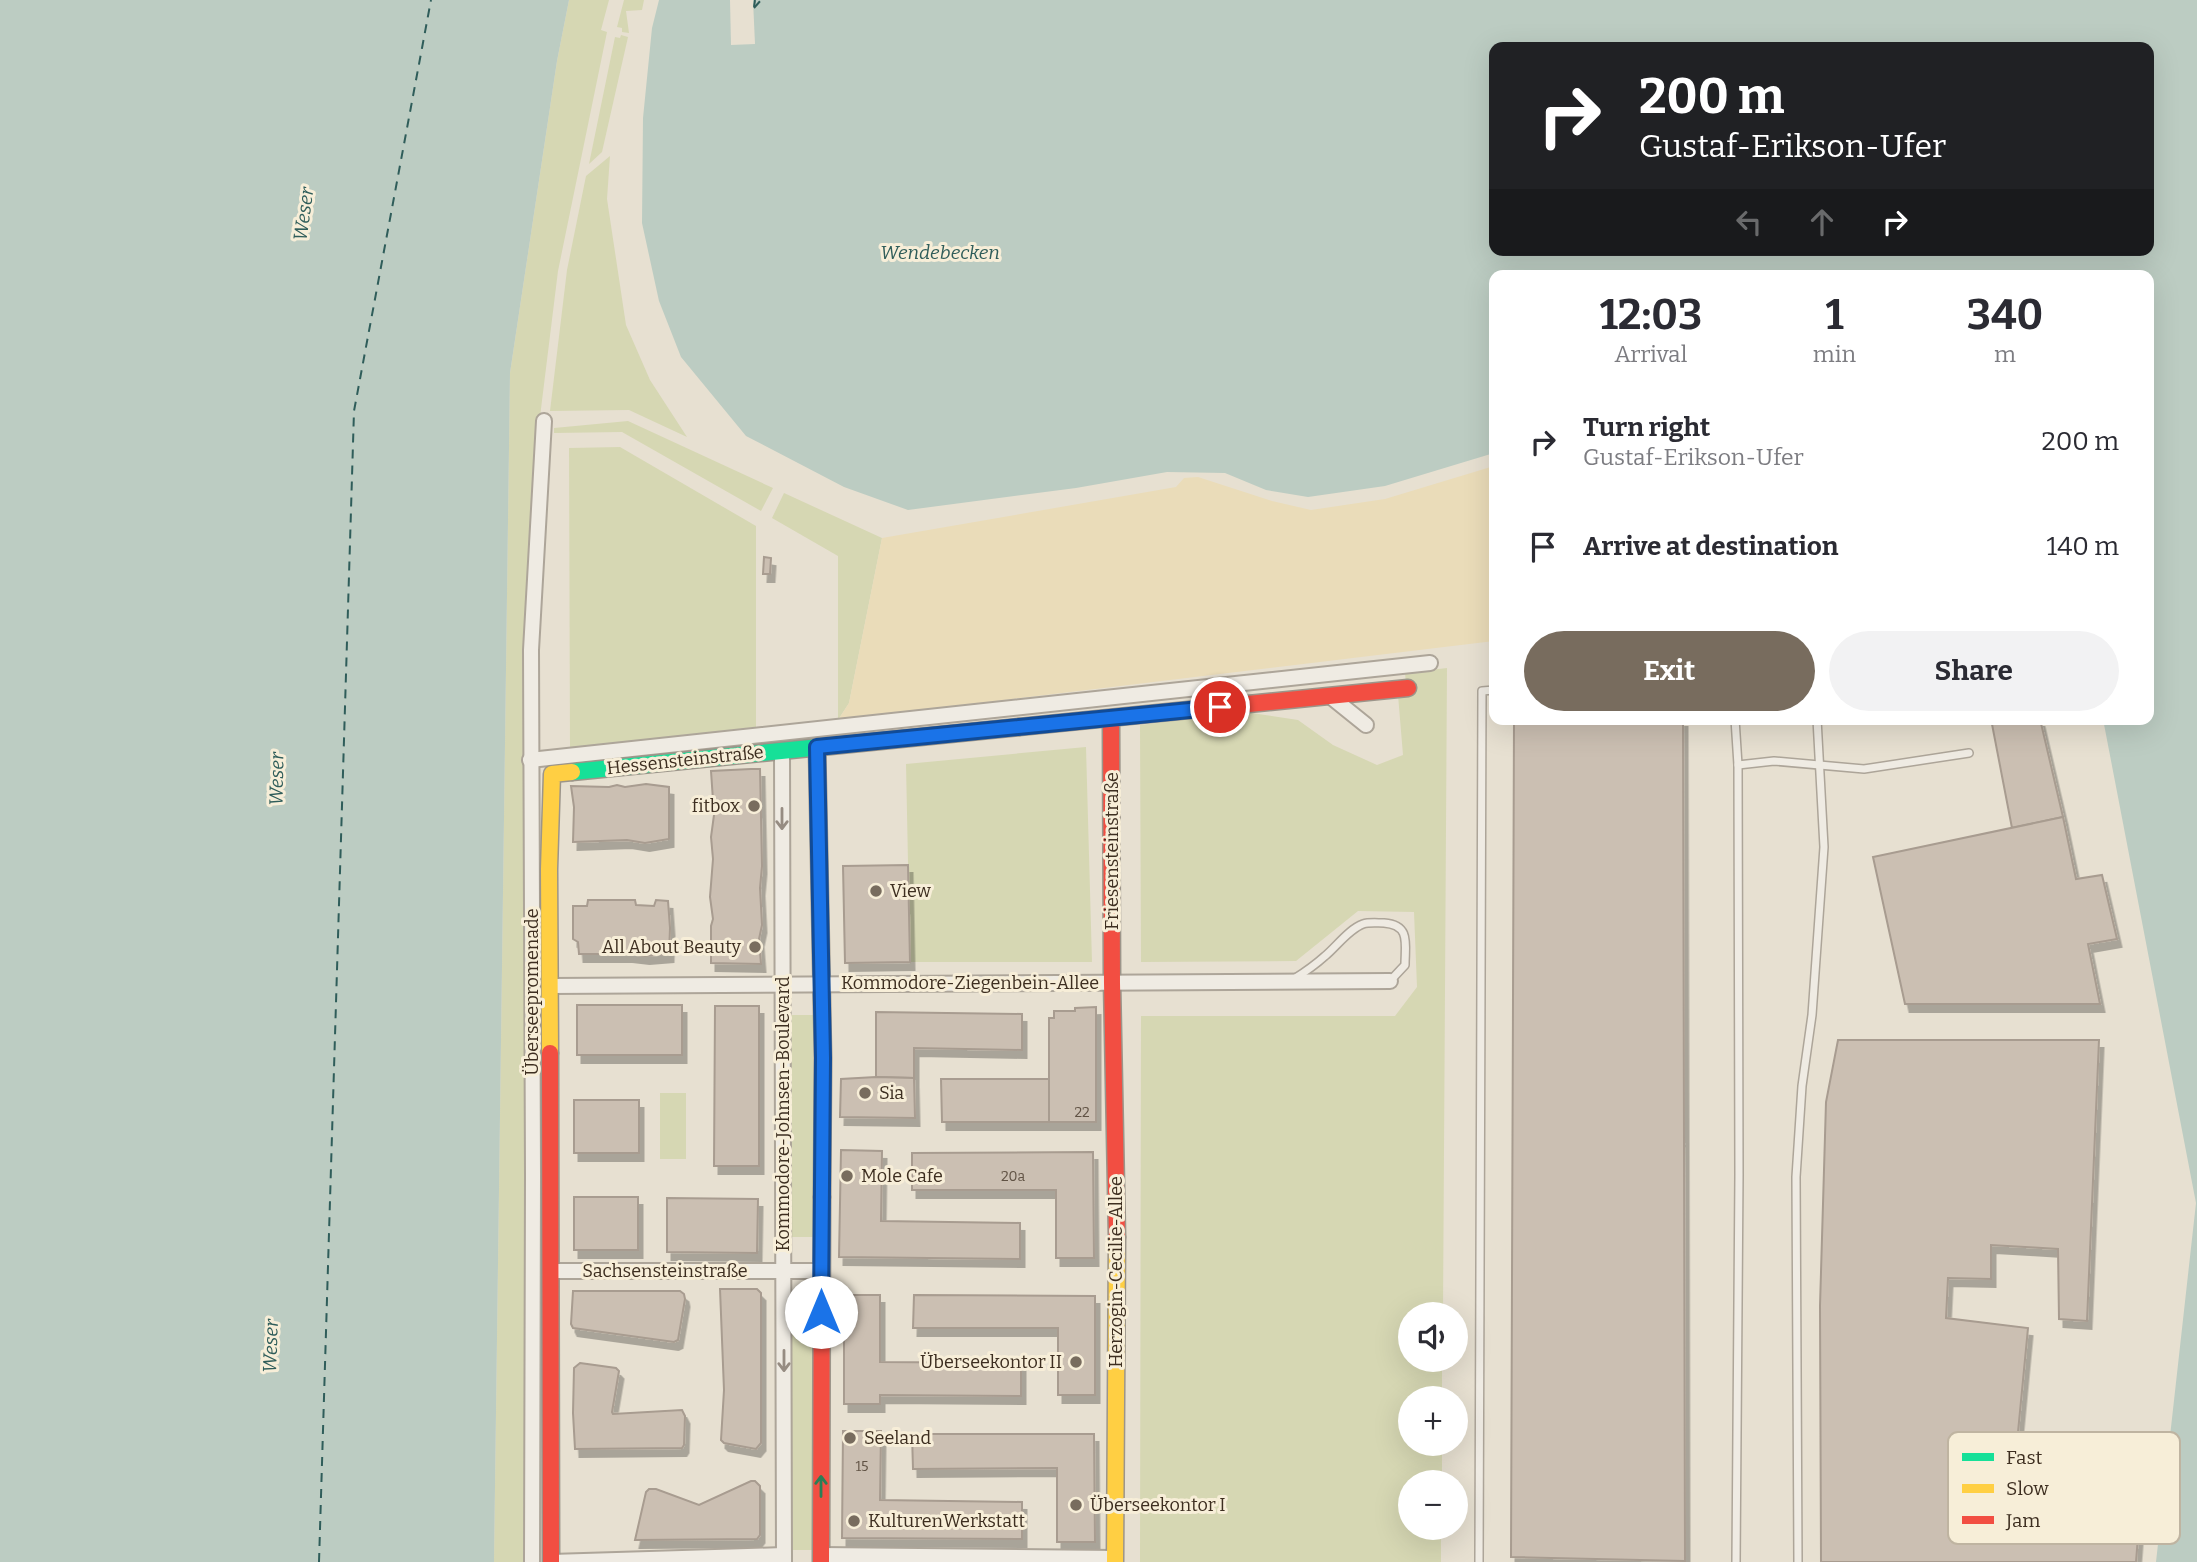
<!DOCTYPE html>
<html lang="en">
<head>
<meta charset="utf-8">
<style>
  body { margin:0; font-family:Bitter,serif; background:#f2f2f3; color:#2b2b33; height:100vh; display:flex; flex-direction:column; font-size:26px; white-space:nowrap }
  * { box-sizing:border-box; margin:0 }
  p { font-size:23px; color:#7c7c81 }
  .icon { flex:none; width:38px; height:38px; fill:none; stroke:currentColor; stroke-width:2; stroke-linecap:round; stroke-linejoin:round }
  .map { position:relative; flex:1; overflow:hidden }
  .details { position:absolute; left:1489px; top:270px; width:665px; height:455px; display:flex; flex-direction:column; background:#fff; border-radius:14px; box-shadow:0 7px 28px #0002 }
  .details>* { flex:none }
  .top-card { position:absolute; left:1489px; top:42px; width:665px; height:214px; border-radius:14px; box-shadow:0 7px 28px #0002; background:#202124; color:#fff; overflow:hidden }
  .buttons { position:absolute; left:1398px; top:1302px; display:grid; gap:14px }
  .buttons a { display:grid; place-items:center; width:70px; height:70px; border-radius:50%; background:#fff; box-shadow:0 7px 28px #0002; font-size:35px }
  .pin { position:absolute; display:grid; place-items:center; width:60px; height:60px; color:#fff; margin:-30px; border:4px solid #fff; border-radius:50%; box-shadow:0 2px 7px #0007 }
  .me { position:absolute; width:77px; margin:-38px; rotate:0deg; stroke-linejoin:round; filter:drop-shadow(0 0 5px #0008) }
  .turn { display:flex; align-items:center; gap:24px; height:147px; padding:0 35px; font-size:32px }
  .turn .icon { width:91px; height:91px; stroke-width:2.5 }
  .turn b { display:block; font-size:49px; line-height:60px }
  .lanes { display:flex; align-items:center; height:66px; padding:0 35px; background:#0003; justify-content:center; gap:35px; direction:ltr }
  .lanes .off { opacity:.35 }
  .eta { display:flex; justify-content:space-evenly; align-items:center; height:119px; text-align:center }
  .eta b { font-size:42px; font-weight:700; line-height:49px }
  .primary-button { display:flex; gap:14px; margin-top:auto; padding:14px 35px }
  .primary-button a { flex:1; height:80px; border-radius:42px; background:#786c5e; color:#fff; font-size:28px; font-weight:700; line-height:80px; text-align:center }
  .primary-button a+a { background:#f2f2f3; color:#2b2b33 }
  ul { padding:0; list-style:none }
  li { display:flex; align-items:center; gap:21px; height:105px; padding:0 35px }
  li div { flex:1 }
  li b { display:block; font-size:26px }
  li em { font-style:normal }
  .map>svg:first-child { display:block }
</style>
</head>
<body>
<div class="map">
<svg width="2197" height="1562" viewBox="0 0 2197 1562">
  <defs>
    <filter id="shadow"><feDropShadow dx="4.5" dy="8" stdDeviation="0" flood-color="#0004"/></filter>
  </defs>
  <rect width="100%" height="100%" fill="#e7e0d1"/>
  <g fill="#d6d7b3">
    <path d="M569 0H609L601 30 607 32 558 271 538 433 524 648 525 1562H494L510 373 557 61Z"/>
    <path d="M624 0H644L642 10 626 11 629 33 622 32V28L617 27Z"/>
    <path d="M621 35 628 37 602 152 589 164 615 37 620 38Z"/>
    <path d="M610 156 607 199 626 325 650 380 687 437 629 410 550 411 567 270 586 176Z"/>
    <path d="M628 421 773 488 761 511 622 432 554 433V428Z"/>
    <path d="M620 447 756 526V727L570 748 569 448Z"/>
    <path d="M784 493 882 538 849 703 838 720V556L772 518Z"/>
    <path d="M1447 668 1443 1314H1410V1360H1442V1398H1410V1444H1442V1482H1410V1528H1441V1562H1140L1141 1016H1395L1417 987 1414 912 1358 911 1296 961 1141 962 1140 725 1245 712 1298 720 1333 745 1377 765 1403 755 1398 695 1407 694 1405 673Z"/>
    <path d="M1086 747 1092 962H910L906 764Z"/>
    <path d="M789 1015H813L814 1237H790Z"/>
    <rect x="660" y="1093" width="26" height="66"/>
    <rect x="790" y="1301" width="24" height="249"/>
  </g>
  <path fill="#eadcb9" d="M1494 466V641L838 720 849 703 882 538 1176 487 1184 478 1198 477 1272 501 1311 510 1385 499Z"/>
  <g fill="#bcccc2" fill-rule="evenodd">
    <path d="M0 0H569L557 61 510 373 494 1562H0Z"/>
    <path d="M659 0H2197V1562H2156L2196 1203 2103 719H2149V275H1494V453L1385 486 1308 497 1266 490 1225 473 1167 472 1076 488 908 510 844 487 746 436 681 357 659 301 642 223 643 118 652 28ZM1494 47H2149V250H1494Z"/>
  </g>
  <path fill="#e7e0d1" d="M730 0H753L755 44 731 45Z"/>
  <g fill="none" stroke-linecap="round" stroke-linejoin="round">
    <g stroke="#2f5d5a" stroke-width="2" stroke-dasharray="9 7" stroke-linecap="butt">
      <path d="M754 7 755 0"/>
      <path d="M754 8 761 0"/>
      <path d="M319 1562 354 411 431 0"/>
    </g>
  </g>
  <g fill="#cbbfb2" stroke="#a89c90" stroke-width="2" filter="url(#shadow)">
    <path d="M764 557 771 558 770 574H763Z"/>
    <path d="M1514 719H1683L1685 1561 1511 1557Z"/>
    <path d="M1991 719H2040L2063 817 2012 828Z"/>
    <path d="M751 769H760L762 866 760 888 762 925 759 939 761 964 711 963V926L713 919 710 897 713 859 711 837 714 815 711 771Z"/>
    <path d="M646 784 669 787V839L645 843 627 840 573 842 574 807 571 786 609 787 617 785 625 787Z"/>
    <path d="M2063 817 2076 879 2102 875 2117 939 2088 944 2100 1004H1905L1873 857Z"/>
    <path d="M908 865 910 962 845 963 843 866Z"/>
    <path d="M588 900H635L636 905 654 906 656 900 668 901 670 928 669 954 645 956 628 954H579L578 942 573 939V906H587Z"/>
    <rect x="577" y="1005" width="105" height="50"/>
    <path d="M715 1006H759V1166H714Z"/>
    <path d="M1096 1007V1122H1049V1018H1054V1011H1075V1008Z"/>
    <path d="M876 1012 1022 1014V1050L914 1048V1078L876 1077Z"/>
    <path d="M1838 1040H2099L2087 1321 2059 1319 2058 1249 1991 1245V1279L1948 1278 1946 1318 2028 1328 2013 1484 2141 1498 2136 1562H1821L1820 1306 1826 1102Z"/>
    <path d="M876 1077 914 1078 915 1118 840 1117 841 1079Z"/>
    <path d="M941 1079H1049V1122H942Z"/>
    <rect x="574" y="1100" width="65" height="53"/>
    <path d="M841 1150 882 1151 881 1221 1020 1223V1259L839 1257Z"/>
    <path d="M1093 1152 1094 1258H1056V1190H912V1153Z"/>
    <rect x="574" y="1197" width="64" height="53"/>
    <path d="M667 1198 758 1199 757 1253 667 1252Z"/>
    <path d="M720 1289H757L761 1293V1443L756 1449 724 1443 721 1440 724 1390Z"/>
    <path d="M573 1291H680L684 1294 685 1299 678 1340 674 1342 573 1328 571 1324Z"/>
    <path d="M844 1295H880V1362L1021 1363V1396L880 1395V1404H844Z"/>
    <path d="M914 1295 1095 1296V1395H1058V1328H913Z"/>
    <path d="M580 1363 616 1368 619 1371 612 1412 613 1414 682 1410 685 1416 684 1445 682 1448 575 1449 573 1413 574 1368Z"/>
    <path d="M843 1431H881L880 1500 1022 1502V1539L842 1538Z"/>
    <path d="M912 1434H1094L1095 1542H1057V1468L913 1469Z"/>
    <path d="M751 1481H755L760 1486V1535L757 1539 635 1540 646 1492 649 1489H656L699 1505Z"/>
  </g>
  <g fill="none" stroke-linecap="round" stroke-linejoin="round">
    <g stroke="#ada599" stroke-width="10">
      <g id="lane">
        <path d="M1735 719 1738 765 1739 1174 1736 1562"/>
        <path d="M1738 765 1774 761 1864 769 1969 753"/>
        <path d="M1294 979C1305 972 1315 965 1325 956 1336 947 1349 929 1363 924 1369 922 1377 923 1384 923 1411 925 1405 944 1405 965L1390 981"/>
        <path d="M1479 1562 1482 691 1494 690"/>
        <path d="M1798 1562 1796 1177 1802 1086 1812 1015 1824 847 1817 719"/>
      </g>
    </g>
    <g stroke="#ada599" stroke-width="18">
      <g id="street">
        <path d="M1330 696 1366 725"/>
        <path d="M782 750 784 1562"/>
        <path d="M530 760 1430 663"/>
        <path d="M550 986 1390 981"/>
        <path d="M552 1271H821"/>
        <path d="M821 1555 1115 1558"/>
        <path d="M532 1562 533 1176 531 650 544 421"/>
        <path d="M551 1562 784 1555"/>
      </g>
    </g>
    <g stroke="#9c958a" stroke-width="19">
      <path id="fast" d="M572 772 1019 727"/>
    </g>
    <g stroke="#9c958a" stroke-width="19">
      <g id="slow">
        <path d="M817 747 823 1058 822 1197"/>
        <path d="M550 1053 549 869 552 774 572 772"/>
        <path d="M1115 1562 1117 1237"/>
      </g>
    </g>
    <g stroke="#9c958a" stroke-width="19">
      <g id="jam">
        <path d="M1111 719 1112 983 1117 1237"/>
        <path d="M1019 727 1408 688"/>
        <path d="M550 1053 551 1562"/>
        <path d="M821 1562 822 1197"/>
      </g>
    </g>
    <use href="#lane" stroke="#efebe3" stroke-width="7"/>
    <use href="#street" stroke="#efebe3" stroke-width="14"/>
    <use href="#fast" stroke="#16e098" stroke-width="16"/>
    <use href="#slow" stroke="#ffcf43" stroke-width="16"/>
    <use href="#jam" stroke="#f24e42" stroke-width="16"/>
  </g>
  <defs><path id="oneway-shaft" d="M-6 0H5M1.5-3L5.5 0L1.5 3" fill="none" stroke-width="1.6" stroke-linecap="round" stroke-linejoin="round" transform="scale(1.75)"/></defs>
  <g stroke="#968c82">
    <use href="#oneway-shaft" transform="translate(782 819) rotate(90)"/>
    <use href="#oneway-shaft" transform="translate(784 1361) rotate(90)"/>
  </g>
  <use stroke="#2b7e56" href="#oneway-shaft" transform="translate(821 1486) rotate(-90)"/>
  <g fill="none" stroke-linecap="round" stroke-linejoin="round">
    <g stroke="#114b97" stroke-width="18">
      <path id="route" d="M821 1312 823 1058 817 747 1220 707"/>
    </g>
    <use href="#route" stroke="#1a73e8" stroke-width="12"/>
  </g>
  <g fill="#786c5e" stroke="#f7eed8" stroke-width="2.5">
    <circle cx="754" cy="806" r="7"/>
    <circle cx="876" cy="891" r="7"/>
    <circle cx="755" cy="947" r="7"/>
    <circle cx="865" cy="1093" r="7"/>
    <circle cx="847" cy="1176" r="7"/>
    <circle cx="1076" cy="1362" r="7"/>
    <circle cx="850" cy="1438" r="7"/>
    <circle cx="1076" cy="1505" r="7"/>
    <circle cx="854" cy="1521" r="7"/>
  </g>
  <g text-anchor="middle" stroke-width="6" stroke-linejoin="round" paint-order="stroke">
    <g font-size="14" fill="#605244">
      <text x="1082" y="1117">22</text>
      <text x="1013" y="1181">20a</text>
      <text x="862" y="1471">15</text>
    </g>
    <g font-size="18" fill="#3d2e20" stroke="#f7eed8">
      <text transform="translate(685 760) rotate(-6)" y="6">Hessensteinstraße</text>
      <text transform="translate(1112 851) rotate(-90)" y="6">Friesensteinstraße</text>
      <text x="970" y="989">Kommodore-Ziegenbein-Allee</text>
      <text transform="translate(532 992) rotate(-90)" y="6">Überseepromenade</text>
      <text transform="translate(783 1114) rotate(-90)" y="6">Kommodore-Johnsen-Boulevard</text>
      <text x="665" y="1277">Sachsensteinstraße</text>
      <text transform="translate(1116 1272) rotate(-90)" y="6">Herzogin-Cecilie-Allee</text>
    </g>
    <g font-size="18" fill="#3d2e20" stroke="#f7eed8" text-anchor="start">
      <text x="740" y="812" text-anchor="end">fitbox</text>
      <text x="890" y="897">View</text>
      <text x="741" y="953" text-anchor="end">All About Beauty</text>
      <text x="879" y="1099">Sia</text>
      <text x="861" y="1182">Mole Cafe</text>
      <text x="1062" y="1368" text-anchor="end">Überseekontor II</text>
      <text x="864" y="1444">Seeland</text>
      <text x="1090" y="1511">Überseekontor I</text>
      <text x="868" y="1527">KulturenWerkstatt</text>
    </g>
    <g font-size="19" font-style="italic" fill="#2f5d5a" stroke="#f7eed8">
      <text transform="translate(303 214) rotate(-82)" y="7">Weser</text>
      <text x="940" y="259">Wendebecken</text>
      <text transform="translate(276 779) rotate(-89)" y="7">Weser</text>
      <text transform="translate(270 1346) rotate(-88)" y="7">Weser</text>
    </g>
  </g>
  <rect x="1948" y="1432" width="232" height="112" rx="10" fill="#f7eed8" stroke="#bfb4a1" stroke-width="2"/>
  <rect x="1962" y="1453" width="32" height="8" fill="#16e098"/>
  <rect x="1962" y="1484" width="32" height="9" fill="#ffcf43"/>
  <rect x="1962" y="1516" width="32" height="8" fill="#f24e42"/>
  <g font-size="19" fill="#3d2e20">
    <text x="2006" y="1464">Fast</text>
    <text x="2006" y="1495">Slow</text>
    <text x="2006" y="1527">Jam</text>
  </g>
</svg>
<div class="buttons">
<a><svg class="icon" aria-label="sound" viewBox="0 0 24 24"><path d="M4 9h4l5-4v14l-5-4H4zM17 9q2 3 0 6"/></svg></a>
<a>+</a>
<a>−</a>
</div>
<div class="pin" style="left:1220px;top:707px;background:#d93025"><svg class="icon" aria-label="arrive" viewBox="0 0 24 24"><path d="M6 21V4h12l-3 4 3 4H6"/></svg></div>
<svg class="me" style="left:821px;top:1312px" viewBox="-20 -20 40 40"><circle r="19" fill="#fff"/><path d="M0-13L10 11 0 6-10 11z" fill="#1a73e8"/></svg>
<div class="top-card">
<div class="turn"><svg class="icon" aria-label="right" viewBox="0 0 24 24"><path d="M7 20v-9h11M14 6l5 5-5 5"/></svg><div><b>200 m</b>Gustaf-Erikson-Ufer</div></div>
<div class="lanes"><svg class="icon off" aria-label="left" viewBox="0 0 24 24"><path d="M17 20v-9H6M10 6l-5 5 5 5"/></svg><svg class="icon off" aria-label="ahead" viewBox="0 0 24 24"><path d="M12 20V5M6 11l6-6 6 6"/></svg><svg class="icon" aria-label="right" viewBox="0 0 24 24"><path d="M7 20v-9h11M14 6l5 5-5 5"/></svg></div>
</div>
<section class="details">
<div class="eta">
<div><b>12:03</b><p>Arrival</p></div>
<div><b>1</b><p>min</p></div>
<div><b>340</b><p>m</p></div>
</div>
<ul>
<li><svg class="icon" aria-label="right" viewBox="0 0 24 24"><path d="M7 20v-9h11M14 6l5 5-5 5"/></svg><div><b>Turn right</b><p>Gustaf-Erikson-Ufer</p></div><em>200 m</em></li>
<li><svg class="icon" aria-label="arrive" viewBox="0 0 24 24"><path d="M6 21V4h12l-3 4 3 4H6"/></svg><div><b>Arrive at destination</b></div><em>140 m</em></li>
</ul>
<div class="primary-button"><a>Exit</a><a>Share</a></div>
</section>
</div>
</body>
</html>
